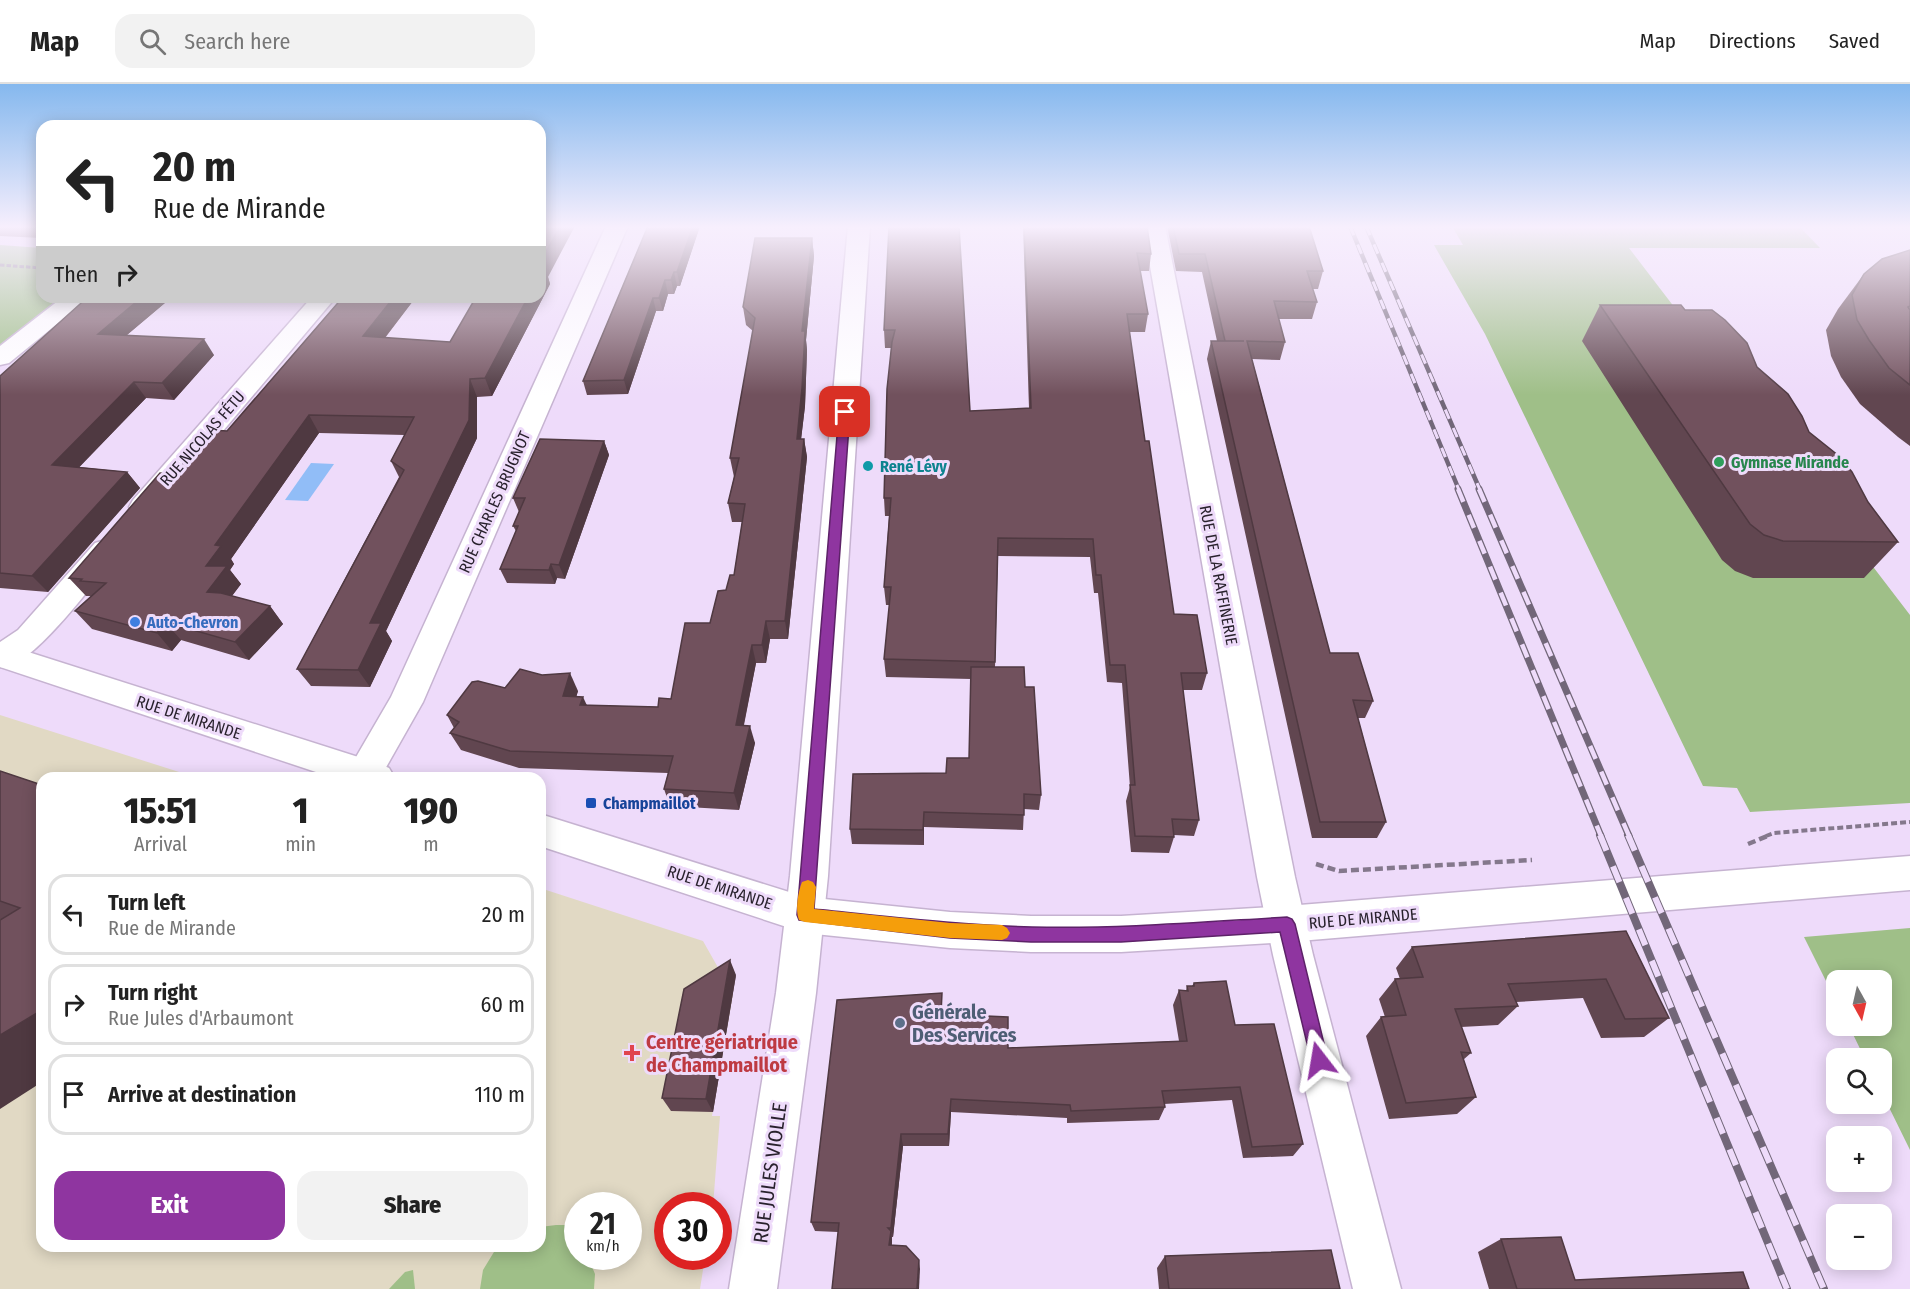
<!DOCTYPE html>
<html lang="en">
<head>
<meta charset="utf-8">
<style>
  body { margin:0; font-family:"Fira Sans Condensed",sans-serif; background:#f2f2f2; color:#222; height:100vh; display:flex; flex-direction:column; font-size:22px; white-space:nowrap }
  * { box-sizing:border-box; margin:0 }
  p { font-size:20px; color:#767676 }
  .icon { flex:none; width:33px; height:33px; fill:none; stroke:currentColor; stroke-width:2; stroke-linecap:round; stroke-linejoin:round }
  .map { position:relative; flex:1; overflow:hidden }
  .drawer { position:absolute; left:36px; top:688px; width:510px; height:480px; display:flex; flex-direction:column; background:#fff; border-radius:18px; box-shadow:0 3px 15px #0003 }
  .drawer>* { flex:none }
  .banner { position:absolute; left:36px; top:36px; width:510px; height:183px; border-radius:18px; box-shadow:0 3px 15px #0003; background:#fff; color:#222; overflow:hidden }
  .needle { width:39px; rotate:172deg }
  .fabs { position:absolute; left:1826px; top:886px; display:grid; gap:12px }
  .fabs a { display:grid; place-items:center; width:66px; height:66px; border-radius:12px; background:#fff; box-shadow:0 3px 15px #0003; font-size:30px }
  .speed { position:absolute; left:564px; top:1108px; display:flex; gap:12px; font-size:30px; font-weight:700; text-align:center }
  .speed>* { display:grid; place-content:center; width:78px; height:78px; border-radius:50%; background:#fff; box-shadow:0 3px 15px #0003; line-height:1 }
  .speed small { font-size:15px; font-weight:400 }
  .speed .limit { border:9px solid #d22; background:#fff; color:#111 }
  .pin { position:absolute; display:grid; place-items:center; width:51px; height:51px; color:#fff; margin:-26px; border-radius:12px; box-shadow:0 3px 9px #0006 }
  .me { position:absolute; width:66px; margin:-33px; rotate:346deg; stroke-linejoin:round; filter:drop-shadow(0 0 4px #0008) }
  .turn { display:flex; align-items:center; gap:21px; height:126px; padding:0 18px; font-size:27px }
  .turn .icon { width:78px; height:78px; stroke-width:2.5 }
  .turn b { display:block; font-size:42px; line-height:51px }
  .then { display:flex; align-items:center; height:57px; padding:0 18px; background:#0003; gap:12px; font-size:22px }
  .eta { display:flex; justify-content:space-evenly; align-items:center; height:102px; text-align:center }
  .eta b { font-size:36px; font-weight:800; line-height:42px }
  .primary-button { display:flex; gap:12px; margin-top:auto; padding:12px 18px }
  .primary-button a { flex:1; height:69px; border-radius:18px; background:#8f35a0; color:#fff; font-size:24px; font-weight:800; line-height:69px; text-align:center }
  .primary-button a+a { background:#f2f2f2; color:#222 }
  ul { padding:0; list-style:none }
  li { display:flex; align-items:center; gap:18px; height:81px; margin:0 12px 9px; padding:0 6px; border:3px solid #e0e0e0; border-radius:18px }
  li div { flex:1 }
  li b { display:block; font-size:22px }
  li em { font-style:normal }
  header { display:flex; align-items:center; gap:36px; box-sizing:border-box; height:84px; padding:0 30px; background:#fff; border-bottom:2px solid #e0e0e0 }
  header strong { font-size:28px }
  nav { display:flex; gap:33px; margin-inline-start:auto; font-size:21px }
  .search { width:420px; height:54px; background:#f2f2f2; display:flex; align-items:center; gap:15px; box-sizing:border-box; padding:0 21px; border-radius:18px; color:#767676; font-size:22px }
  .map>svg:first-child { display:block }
</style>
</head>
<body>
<header>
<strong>Map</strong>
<div class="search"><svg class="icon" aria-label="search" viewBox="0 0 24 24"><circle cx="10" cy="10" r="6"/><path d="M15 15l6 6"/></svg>Search here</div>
<nav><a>Map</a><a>Directions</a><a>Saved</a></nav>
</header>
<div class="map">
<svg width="1910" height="1205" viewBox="0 0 1910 1205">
  <rect width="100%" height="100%" fill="#eedbfa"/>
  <path fill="#e1d9c4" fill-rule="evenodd" d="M0 631 198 694H42V1162H540V804L703 857 733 910 712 1032H720L713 1122H668V1173H705L700 1205H0ZM578 1122H628V1173H578Z"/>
  <g fill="#9fbf88">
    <path d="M1452 142H1799L1820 164H1629L1910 531V719L1750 728 1737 704 1703 702 1485 250 1434 161H1463Z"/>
    <path d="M0 161 42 164V213H69L0 268Z"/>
    <path d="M1910 844V1066L1881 1007V975H1865L1849 942H1881V897H1836V917L1804 853Z"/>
    <path d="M556 1141H569L577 1152 578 1173H588L595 1190 594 1205H480L483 1186 497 1163 540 1162V1143Z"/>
    <path d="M413 1186 415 1205H389L405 1188Z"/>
  </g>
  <path fill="#91bdf7" d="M311 379 334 380 308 417 285 416Z"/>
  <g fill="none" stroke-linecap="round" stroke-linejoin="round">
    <g stroke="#c6b3d1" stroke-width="3">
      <g id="minor">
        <path d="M606 142H628L423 618 380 694H349L346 690 352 680 391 613Z"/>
        <path d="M848 142H870L828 792 816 909 777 1205H729L776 909 790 792Z"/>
        <path d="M1143 142H1165L1295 793 1313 871 1401 1205H1353L1273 871 1257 793Z"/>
        <path d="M63 213H90L9 279 0 281V262Z"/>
        <path d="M312 213H336L153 430 143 433 133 430 129 423 133 416Z"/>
        <path d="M105 456 115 459 120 466 115 473C97 495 27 590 0 583V558L18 546 95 459Z"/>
      </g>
    </g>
    <g stroke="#c6b3d1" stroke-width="3">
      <g id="major">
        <path d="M0 559 377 679 389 684 395 694H334L0 583Z"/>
        <path d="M540 730 805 813 950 828 1031 832H1121L1287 822 1910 772V806L1287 858 1121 868H1031L950 864 805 849 540 762Z"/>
      </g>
    </g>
    <path stroke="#84788c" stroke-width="3" stroke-dasharray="4.5 2" stroke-linecap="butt" d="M0 181 42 184"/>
    <path stroke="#84788c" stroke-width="4" stroke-dasharray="6 3" stroke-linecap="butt" d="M1766 752 1774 749 1910 738"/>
    <g stroke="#84788c" stroke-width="4.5" stroke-dasharray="8 4" stroke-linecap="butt">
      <path d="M1748 760 1770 751"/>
      <path d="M1316 780 1339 787 1532 776"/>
    </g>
    <use href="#minor" fill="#fff" fill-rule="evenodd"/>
    <use href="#major" fill="#fff" fill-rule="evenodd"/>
    <g stroke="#726779" stroke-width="4.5">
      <g id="rail-far2">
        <path d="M1350 142 1459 406"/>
        <path d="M1366 142 1480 406"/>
      </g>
    </g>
    <g stroke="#726779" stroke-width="7">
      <g id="rail-far1">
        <path d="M1458 405 1601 752"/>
        <path d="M1479 405 1629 752"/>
      </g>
    </g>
    <g stroke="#726779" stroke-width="8">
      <g id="rail">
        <path d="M1600 751 1787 1205"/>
        <path d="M1628 751 1824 1205"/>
      </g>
    </g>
    <use href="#rail-far2" stroke="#eedbfa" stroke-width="3" stroke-dasharray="10" stroke-linecap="butt"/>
    <use href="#rail-far1" stroke="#eedbfa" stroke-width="4.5" stroke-dasharray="14" stroke-linecap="butt"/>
    <use href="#rail" stroke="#eedbfa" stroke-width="6" stroke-dasharray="17" stroke-linecap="butt"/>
  </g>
  <g fill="#614650">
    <path d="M0 142H42V154L0 152Z"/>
    <path d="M648 142H700L680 202H677L674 210H668L663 227H656L628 310 587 311 583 297Z"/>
    <path d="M889 142 970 327 1029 324 1023 142H1147L1151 170 1149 187H1140L1148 230 1145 248H1129L1145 357 1174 530 1207 589 1202 606H1183L1199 736 1194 752 1174 751V753L1169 769 1131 768 1126 717 1130 703 1122 599 1107 598 1098 509H1094L1090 473 998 472 995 583 1025 603 1041 711 1039 726 1024 725 1023 746 924 743V761L852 760 850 745 946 689 969 674 971 595 886 593 884 575 890 521H886L884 503 889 432H885L884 414 891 264H885L884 246Z"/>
    <path d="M1167 142H1309L1323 187 1318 205H1312L1317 218 1312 235H1278L1285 258 1280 276 1252 275 1330 569 1373 617 1365 634H1358L1386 738 1377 754H1312L1207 275 1211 257H1217L1202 188 1176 187Z"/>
    <path d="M812 154 814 172 806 256 807 266 805 322 801 355H804L807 373 788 555H770L766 579H756L744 641 755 659 739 726 670 722 664 705 668 689 519 684 461 666 450 649 454 644 447 631 505 604 578 607 576 613 587 621 658 623 671 615 734 491 742 438H732L728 419 734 393 730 374 753 247 746 241 743 223Z"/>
    <path d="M1910 166V362L1898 353 1860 320 1841 293 1831 272 1826 246 1838 225 1864 190Z"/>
    <path d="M548 193 550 200 492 312 477 313V354L386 547 392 557 370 603 311 602 297 585 399 393 391 377 405 351 319 349 231 475 234 480 230 486 241 500 232 512 270 522 283 540 249 576 181 556 172 567 92 545 75 527 91 512H86L69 494 174 390 227 347 416 213 385 254 450 258Z"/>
    <path d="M89 213H172L127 251 214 271 174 316 146 314 79 383 127 388 140 404 48 508 0 504V292Z"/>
    <path d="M1600 221 1685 226 1757 283 1809 348 1868 418 1898 458 1864 494H1753L1735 487 1722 476 1582 257Z"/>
    <path d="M604 357 609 371 565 495 557 494 555 500 507 499 500 485 516 447 513 442 519 428 513 414Z"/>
    <path d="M0 687 42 701 0 1025 1 835H0Z"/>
    <path d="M1626 847 1669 934 1644 953 1601 954 1583 914 1516 918 1518 922 1498 941 1461 943 1471 969 1463 976 1476 1013 1457 1030 1389 1035 1366 952 1381 933H1385L1379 915 1395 895H1400L1396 884 1412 863Z"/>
    <path d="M736 891 713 1028 671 1027 662 1014Z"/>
    <path d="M1194 899 1235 941 1303 1060 1293 1072 1243 1074 1232 1016 1164 1020 1165 1023 1159 1036 1067 1039V1034L951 1028 949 1062H903L893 1153H892V1161L920 1185 838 1148 815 1147 811 1138 942 909V931L1008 964 1179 957 1173 921 1179 906 1186 907 1187 902H1192Z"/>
    <path d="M1501 1155 1575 1196 1749 1205H1489L1478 1168Z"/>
    <path d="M1165 1172 1340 1205H1159L1157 1184Z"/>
  </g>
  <g fill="#4f3941">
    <path d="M560 142H575L548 193 550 200 492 312 485 294 528 213H540V179Z"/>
    <path d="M693 142H700L680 202 677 188Z"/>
    <path d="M812 154 814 172 806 256 807 266 805 322 799 373 797 355 802 247Z"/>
    <path d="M674 188 677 202 674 210 671 196Z"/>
    <path d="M665 196 668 210 663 227 659 214Z"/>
    <path d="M142 213H172L109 266 98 250Z"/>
    <path d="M394 213H416L372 270 363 252Z"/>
    <path d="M653 214 656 227 628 310 624 296Z"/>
    <path d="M204 255 214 271 174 316 162 299Z"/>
    <path d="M470 295 477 313V354L386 547 392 557 370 603 358 586 370 539Z"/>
    <path d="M134 298 146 314 66 397 52 381Z"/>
    <path d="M309 331 319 349 231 475 234 480 230 486 241 500 221 526 207 508 206 482 215 461Z"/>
    <path d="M804 355 807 373 788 555 785 537Z"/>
    <path d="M604 357 609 371 565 495 559 481Z"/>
    <path d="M127 388 140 404 48 508 32 492Z"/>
    <path d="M551 480 557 494 555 500 549 486Z"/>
    <path d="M270 522 283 540 249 576 235 558Z"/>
    <path d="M766 537 770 555 766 579 762 561Z"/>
    <path d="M165 538 181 556 172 567 157 549Z"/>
    <path d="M752 561 756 579 740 659 736 641Z"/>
    <path d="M570 589 578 607 571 630 563 612Z"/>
    <path d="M583 613 591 630 580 621Z"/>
    <path d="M750 642 755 659 739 726 734 709Z"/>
    <path d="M924 728V761L923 746Z"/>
    <path d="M730 876 736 891 713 1028 706 1015Z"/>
    <path d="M42 926V998L0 1025V951Z"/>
    <path d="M951 1015V1028L949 1062 948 1050Z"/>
    <path d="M901 1050 903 1062 893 1153 891 1144Z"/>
    <path d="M891 1147 892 1156 891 1170 889 1161Z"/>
    <path d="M919 1176 920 1185 919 1205H917Z"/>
  </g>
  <g fill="#71515d" stroke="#4f3941" stroke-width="1.5">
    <path d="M540 142H560L540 179Z"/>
    <path d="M648 142H693L677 188H674L671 196H665L659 214H653L624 296 583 297Z"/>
    <path d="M889 142H959L970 327 1031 324 1024 142H1147L1151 170 1137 169 1148 230H1127L1145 357H1149L1174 530 1197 531 1207 589H1181L1199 736 1172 735 1174 753 1135 752 1130 701H1135L1125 581H1110L1101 491H1096L1093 455 998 454 995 578 884 575 891 503H884L891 414H884L887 305 892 258 895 246H884Z"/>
    <path d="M1173 142H1309L1323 187H1307L1317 218 1274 217 1285 258 1247 257 1330 569H1358L1373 617 1353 616 1386 738H1320L1211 257H1244H1225L1205 170H1179Z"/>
    <path d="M755 154H812L802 247H805L802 304 797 355H804L785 537H766L762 561H752L736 641 750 642 734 709 664 705 673 672 510 667 450 649 459 638 447 631 472 598 478 597 505 604 520 585 542 591 570 589 563 612 583 613 580 621 658 623 659 614 671 615 685 539H710L718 507 726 506 730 491H734L745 420 728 419 739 374H730L755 234 743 223Z"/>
    <path d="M1910 166V222L1908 223 1910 226V301L1889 284 1869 256 1857 236 1852 211 1864 190 1882 175Z"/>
    <path d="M540 182H544L540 189Z"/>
    <path d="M89 213H142L98 250 204 255 162 299 134 298 52 381 127 388 32 492 0 489V292L80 220Z"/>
    <path d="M343 213H394L363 252 450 258 476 213H528L485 294 470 295 469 336 370 539H381L358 586 297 585 404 386 391 377 414 333 309 331 215 461 221 462 206 482H227L207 508 221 509 270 522 235 558 165 538 157 549 75 527 106 499 80 497 82 495 69 494 160 389 174 390 212 346 227 347Z"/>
    <path d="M1600 221H1681L1685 226H1712L1725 236 1747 259 1757 283 1788 310 1802 332 1809 348 1839 372 1852 388 1868 418 1898 458 1783 457 1764 451 1750 440Z"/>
    <path d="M540 355 604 357 559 481 551 480 549 486 500 485 518 442H513L525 414H513Z"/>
    <path d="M971 583H1024L1025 603H1034L1041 711 1024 710V731L924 728 923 746 850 745 853 690 946 689 947 674H969Z"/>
    <path d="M0 687 42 701V916H41L42 926 0 951V836L20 824 0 817Z"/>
    <path d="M1626 847 1669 934 1625 935 1606 895 1508 900 1518 922 1455 925 1471 969 1461 968 1476 1013 1406 1019 1381 933 1406 931 1395 895 1423 893 1412 863Z"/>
    <path d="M730 876 706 1015 662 1014 684 905Z"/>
    <path d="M1226 897 1235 941 1274 940 1303 1060 1252 1063 1240 1003 1162 1007 1165 1023 1071 1027 1070 1021 951 1015 948 1050H901L891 1144H888L891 1147 889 1161 906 1162 919 1176 917 1205H832L839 1139 811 1138 837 916 942 909 941 930 1008 933V964L1187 957 1179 906 1188 907 1187 902H1194V899Z"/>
    <path d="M1561 1153 1575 1196 1743 1188 1749 1205H1517L1501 1155Z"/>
    <path d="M1331 1166 1340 1205H1169L1165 1172Z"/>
  </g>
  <linearGradient id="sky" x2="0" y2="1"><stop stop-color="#85b8ee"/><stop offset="0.46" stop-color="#f7effd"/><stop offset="1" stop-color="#f7effd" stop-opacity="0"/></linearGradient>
  <rect width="1910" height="311" fill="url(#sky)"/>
  <path fill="#8f35a0" stroke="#5d2268" stroke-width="1.5" d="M845 324 850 328 814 825C886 832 959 841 1032 843 1117 845 1202 838 1287 833L1292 835 1295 840 1328 976 1326 982 1319 985 1313 982 1311 976 1280 848 1121 858H1031L950 854 799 836 797 831 839 328Z"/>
  <path fill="#f59e0b" d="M808 796 813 798 816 803 814 825 950 839 1002 841 1007 844 1010 849 1007 854 1002 856 950 854 805 838 799 836C795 826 798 808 802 798Z"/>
  <circle fill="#2e9e5b" stroke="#eedbfa" stroke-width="2" cx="1719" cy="378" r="6"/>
  <circle fill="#0f9aa8" stroke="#eedbfa" stroke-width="2" cx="868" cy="382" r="6"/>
  <circle fill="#3f7fe0" stroke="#eedbfa" stroke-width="2" cx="135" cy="538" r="6"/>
  <rect fill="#1a4fb4" stroke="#eedbfa" stroke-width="2" x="585" y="713" width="12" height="12" rx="3"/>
  <circle fill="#5c6f8a" stroke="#eedbfa" stroke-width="2" cx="900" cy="939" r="6"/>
  <path fill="#e0444e" stroke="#eedbfa" stroke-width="2" d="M629 960h6v6h6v6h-6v6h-6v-6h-6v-6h6z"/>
  <g text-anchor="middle" stroke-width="6" stroke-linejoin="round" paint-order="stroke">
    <g font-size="16" fill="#29222d" stroke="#eedbfa">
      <text transform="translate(202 354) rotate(-49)" y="6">RUE NICOLAS FÉTU</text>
      <text transform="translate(494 418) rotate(-66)" y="6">RUE CHARLES BRUGNOT</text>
      <text transform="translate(1219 491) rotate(79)" y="6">RUE DE LA RAFFINERIE</text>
      <text transform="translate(189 633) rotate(18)" y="6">RUE DE MIRANDE</text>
      <text transform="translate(720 803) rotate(18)" y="6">RUE DE MIRANDE</text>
      <text transform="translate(1363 834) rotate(-5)" y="6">RUE DE MIRANDE</text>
    </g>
    <g font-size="16" font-weight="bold" fill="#27864d" stroke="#eedbfa" text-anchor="start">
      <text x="1731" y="384">Gymnase Mirande</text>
    </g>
    <g font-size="16" font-weight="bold" fill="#0d838f" stroke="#eedbfa" text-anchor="start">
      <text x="880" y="388">René Lévy</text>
    </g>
    <g font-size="16" font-weight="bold" fill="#366cbe" stroke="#eedbfa" text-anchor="start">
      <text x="147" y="544">Auto-Chevron</text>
    </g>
    <g font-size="16" font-weight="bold" fill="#164399" stroke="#eedbfa" text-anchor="start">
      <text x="603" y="725">Champmaillot</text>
    </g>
    <g font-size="20" font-weight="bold" fill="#4e5e75" stroke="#eedbfa" text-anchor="start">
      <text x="912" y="935">Générale<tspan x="912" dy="23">Des Services</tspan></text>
    </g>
    <g font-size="20" font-weight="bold" fill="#be3a42" stroke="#eedbfa" text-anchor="start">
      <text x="646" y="965">Centre gériatrique<tspan x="646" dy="23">de Champmaillot</tspan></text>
    </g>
    <g font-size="20" fill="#29222d" stroke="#eedbfa">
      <text transform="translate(770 1089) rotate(-82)" y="7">RUE JULES VIOLLE</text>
    </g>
  </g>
</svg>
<div class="fabs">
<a><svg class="needle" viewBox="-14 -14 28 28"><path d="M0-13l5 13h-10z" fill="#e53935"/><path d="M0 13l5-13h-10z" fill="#767676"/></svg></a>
<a><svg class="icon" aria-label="search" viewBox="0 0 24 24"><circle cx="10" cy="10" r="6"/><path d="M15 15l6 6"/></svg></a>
<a>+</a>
<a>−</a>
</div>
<div class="speed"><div>21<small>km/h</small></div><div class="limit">30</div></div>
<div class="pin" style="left:845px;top:328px;background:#d93025"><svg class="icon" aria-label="arrive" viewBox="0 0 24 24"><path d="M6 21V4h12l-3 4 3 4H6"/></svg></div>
<svg class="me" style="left:1319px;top:976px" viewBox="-20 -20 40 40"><path d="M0-17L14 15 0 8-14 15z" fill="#8f35a0" stroke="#fff" stroke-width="4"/></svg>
<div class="banner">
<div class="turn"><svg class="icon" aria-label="left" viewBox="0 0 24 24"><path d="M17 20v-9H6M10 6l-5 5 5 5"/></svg><div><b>20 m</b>Rue de Mirande</div></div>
<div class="then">Then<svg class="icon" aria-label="right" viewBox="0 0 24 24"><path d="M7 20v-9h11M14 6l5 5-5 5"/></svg></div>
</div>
<section class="drawer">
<div class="eta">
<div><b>15:51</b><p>Arrival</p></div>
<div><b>1</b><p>min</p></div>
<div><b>190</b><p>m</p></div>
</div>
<ul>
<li><svg class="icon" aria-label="left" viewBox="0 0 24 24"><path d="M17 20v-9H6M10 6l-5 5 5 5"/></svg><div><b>Turn left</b><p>Rue de Mirande</p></div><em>20 m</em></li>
<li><svg class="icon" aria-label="right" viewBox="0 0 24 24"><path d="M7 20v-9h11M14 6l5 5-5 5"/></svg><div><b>Turn right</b><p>Rue Jules d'Arbaumont</p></div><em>60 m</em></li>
<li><svg class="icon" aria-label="arrive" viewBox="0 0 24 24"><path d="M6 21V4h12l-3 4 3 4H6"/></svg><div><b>Arrive at destination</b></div><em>110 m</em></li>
</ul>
<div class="primary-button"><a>Exit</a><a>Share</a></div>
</section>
</div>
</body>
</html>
